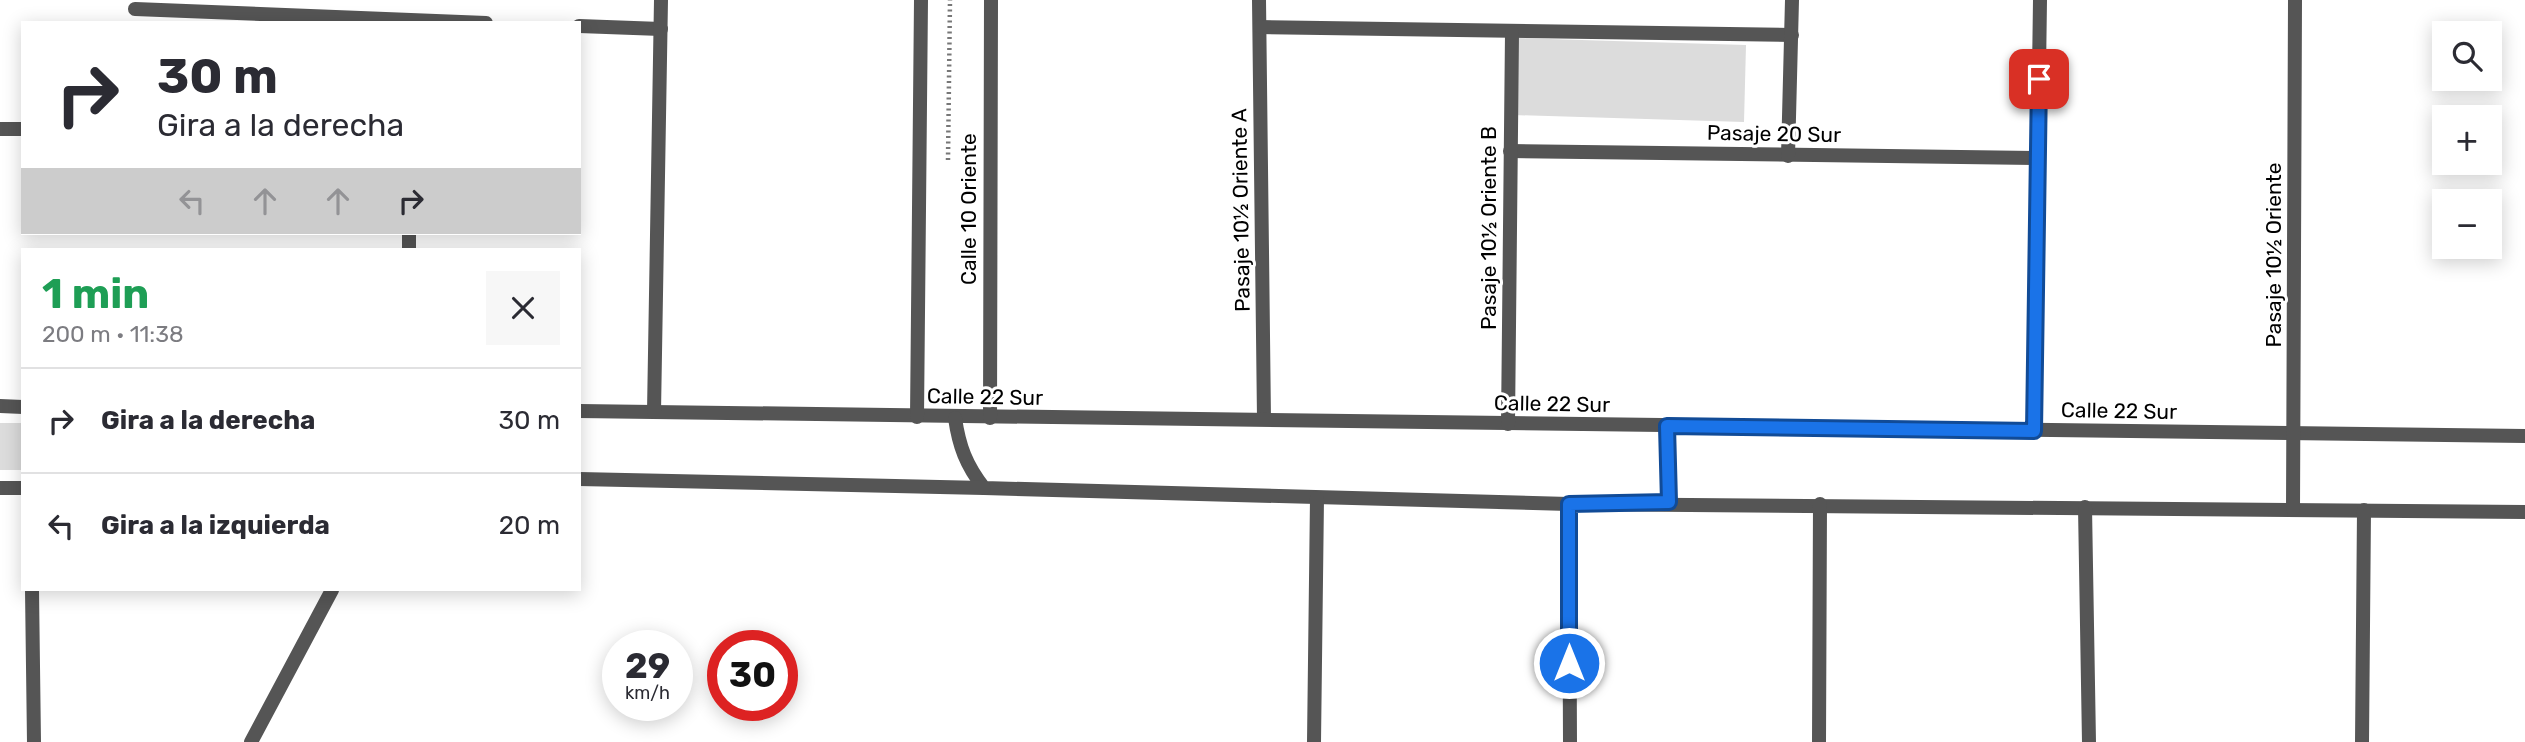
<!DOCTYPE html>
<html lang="es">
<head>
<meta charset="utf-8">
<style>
  body { margin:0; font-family:Rubik,sans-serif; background:#f7f7f7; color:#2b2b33; height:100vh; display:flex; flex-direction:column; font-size:26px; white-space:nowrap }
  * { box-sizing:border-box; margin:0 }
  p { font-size:23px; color:#7c7c81 }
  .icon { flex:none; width:38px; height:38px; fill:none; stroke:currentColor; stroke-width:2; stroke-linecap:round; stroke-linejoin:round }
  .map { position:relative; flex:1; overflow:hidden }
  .sheet { position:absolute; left:21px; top:248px; width:560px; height:343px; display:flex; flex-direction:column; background:#fff; border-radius:0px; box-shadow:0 4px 18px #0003 }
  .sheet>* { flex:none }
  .guide { position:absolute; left:21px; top:21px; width:560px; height:214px; border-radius:0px; box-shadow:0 4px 18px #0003; background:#fff; color:#2b2b33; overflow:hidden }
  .tools { position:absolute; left:2432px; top:21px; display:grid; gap:14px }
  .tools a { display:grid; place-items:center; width:70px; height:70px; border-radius:0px; background:#fff; box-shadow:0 4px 18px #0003; font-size:35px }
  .speed { position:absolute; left:602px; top:630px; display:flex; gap:14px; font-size:35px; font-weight:700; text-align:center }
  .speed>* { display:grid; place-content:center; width:91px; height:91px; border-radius:50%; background:#fff; box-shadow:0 4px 18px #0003; line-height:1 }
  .speed small { font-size:18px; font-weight:400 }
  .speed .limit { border:10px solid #d22; background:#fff; color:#111 }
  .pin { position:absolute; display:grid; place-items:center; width:60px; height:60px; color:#fff; margin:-30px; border-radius:14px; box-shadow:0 4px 10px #0006 }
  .me { position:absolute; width:77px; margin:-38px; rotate:0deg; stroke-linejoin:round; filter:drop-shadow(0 0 5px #0008) }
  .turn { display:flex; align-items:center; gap:24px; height:147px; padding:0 21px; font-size:32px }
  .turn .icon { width:91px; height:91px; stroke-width:2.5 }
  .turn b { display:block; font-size:49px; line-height:60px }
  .lanes { display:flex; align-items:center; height:66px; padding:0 21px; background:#0003; justify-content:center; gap:35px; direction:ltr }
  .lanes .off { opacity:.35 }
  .round { display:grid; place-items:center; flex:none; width:74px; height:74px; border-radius:0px; background:#f7f7f7 }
  .summary { display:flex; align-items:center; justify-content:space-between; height:119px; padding:0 21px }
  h1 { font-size:42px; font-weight:700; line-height:52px; color:#1e9e55 }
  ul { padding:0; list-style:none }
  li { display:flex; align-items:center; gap:21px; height:105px; padding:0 21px; border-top:2px solid #e1e1e2 }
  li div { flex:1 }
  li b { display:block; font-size:26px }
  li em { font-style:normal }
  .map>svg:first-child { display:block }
</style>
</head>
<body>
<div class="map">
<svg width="2525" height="742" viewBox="0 0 2525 742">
  <rect width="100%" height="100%" fill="#fff"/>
  <g fill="#dcdcdc">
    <path d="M1515 38 1746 45 1744 122 1513 115Z"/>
    <rect x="0" y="423" width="23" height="47"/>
  </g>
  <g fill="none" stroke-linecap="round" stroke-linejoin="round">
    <path stroke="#777" stroke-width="4.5" stroke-dasharray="2 3.5" stroke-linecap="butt" d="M948 160 950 0"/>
    <path stroke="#555" stroke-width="14" d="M251 742 332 590"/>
    <g stroke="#555" stroke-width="14">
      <path d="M1259 0 1264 419"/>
      <path d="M135 9 486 23"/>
      <path d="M579 26 661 29"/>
      <path d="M1260 27 1792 35"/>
      <path d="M0 129H23"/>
      <path d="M1510 151 2037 158"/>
      <path d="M1788 156 1792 0"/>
      <path d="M409 250V233"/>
      <path d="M0 406 23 407"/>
      <path d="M579 411 2525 436"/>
      <path d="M654 412 661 0"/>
      <path d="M917 417 921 0"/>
      <path d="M955 418C959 446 966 465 984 488L1569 504 2525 512"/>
      <path d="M990 418 991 0"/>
      <path d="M1508 424 1512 33"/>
      <path d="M1667 426 1669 502"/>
      <path d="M2034 431 2040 0"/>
      <path d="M579 479 984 488"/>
      <path d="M0 488H23"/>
      <path d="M1569 504 1570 742"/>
      <path d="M2085 507 2089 742"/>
      <path d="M2293 509 2295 0"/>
      <path d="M32 590 34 742"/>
      <path d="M1314 742 1317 498"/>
      <path d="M1819 742 1820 504"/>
      <path d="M2362 742 2364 510"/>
    </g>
  </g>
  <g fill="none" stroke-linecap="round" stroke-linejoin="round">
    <g stroke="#114b97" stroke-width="18">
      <path id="route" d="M1569 663V504L1669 502 1667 426 2034 431 2039 79"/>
    </g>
    <use href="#route" stroke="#1a73e8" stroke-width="12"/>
  </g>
  <g text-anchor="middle" stroke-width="6" stroke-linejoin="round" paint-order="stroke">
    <g font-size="21" fill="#000" stroke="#fff">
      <text transform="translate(1774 134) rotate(1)" y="7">Pasaje 20 Sur</text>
      <text transform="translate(969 209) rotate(-90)" y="7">Calle 10 Oriente</text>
      <text transform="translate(1241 210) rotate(-91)" y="7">Pasaje 10½ Oriente A</text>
      <text transform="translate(1489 228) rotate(-90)" y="7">Pasaje 10½ Oriente B</text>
      <text transform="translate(2274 255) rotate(-90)" y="7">Pasaje 10½ Oriente</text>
      <text transform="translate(985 397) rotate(1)" y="7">Calle 22 Sur</text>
      <text transform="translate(1552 404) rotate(1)" y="7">Calle 22 Sur</text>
      <text transform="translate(2119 411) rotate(1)" y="7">Calle 22 Sur</text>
    </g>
  </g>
</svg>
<div class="tools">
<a><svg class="icon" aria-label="search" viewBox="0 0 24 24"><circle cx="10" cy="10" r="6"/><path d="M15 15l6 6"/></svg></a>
<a>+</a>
<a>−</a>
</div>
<div class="speed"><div>29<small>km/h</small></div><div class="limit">30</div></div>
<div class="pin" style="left:2039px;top:79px;background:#d93025"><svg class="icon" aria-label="arrive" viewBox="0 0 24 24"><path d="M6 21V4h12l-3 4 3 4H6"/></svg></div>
<svg class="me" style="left:1569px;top:663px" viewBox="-20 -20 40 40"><circle r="17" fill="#1a73e8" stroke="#fff" stroke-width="3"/><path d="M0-11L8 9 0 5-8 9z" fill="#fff"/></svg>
<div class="guide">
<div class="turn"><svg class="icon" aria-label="right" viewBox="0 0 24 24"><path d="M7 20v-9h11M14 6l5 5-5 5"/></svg><div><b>30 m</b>Gira a la derecha</div></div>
<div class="lanes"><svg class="icon off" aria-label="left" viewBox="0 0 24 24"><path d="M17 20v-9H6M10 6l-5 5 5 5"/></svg><svg class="icon off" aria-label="ahead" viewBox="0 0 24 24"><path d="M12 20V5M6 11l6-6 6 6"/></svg><svg class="icon off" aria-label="ahead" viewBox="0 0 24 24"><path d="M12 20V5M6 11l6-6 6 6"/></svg><svg class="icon" aria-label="right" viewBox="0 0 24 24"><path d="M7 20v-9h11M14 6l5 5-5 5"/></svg></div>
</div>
<section class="sheet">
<div class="summary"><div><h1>1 min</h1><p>200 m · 11:38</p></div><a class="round"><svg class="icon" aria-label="close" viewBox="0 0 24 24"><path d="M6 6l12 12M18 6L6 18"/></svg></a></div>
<ul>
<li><svg class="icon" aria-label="right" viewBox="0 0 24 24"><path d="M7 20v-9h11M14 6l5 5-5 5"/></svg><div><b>Gira a la derecha</b></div><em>30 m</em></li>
<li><svg class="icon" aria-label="left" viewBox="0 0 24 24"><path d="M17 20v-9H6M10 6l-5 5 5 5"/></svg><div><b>Gira a la izquierda</b></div><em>20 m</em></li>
</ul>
</section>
</div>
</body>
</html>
